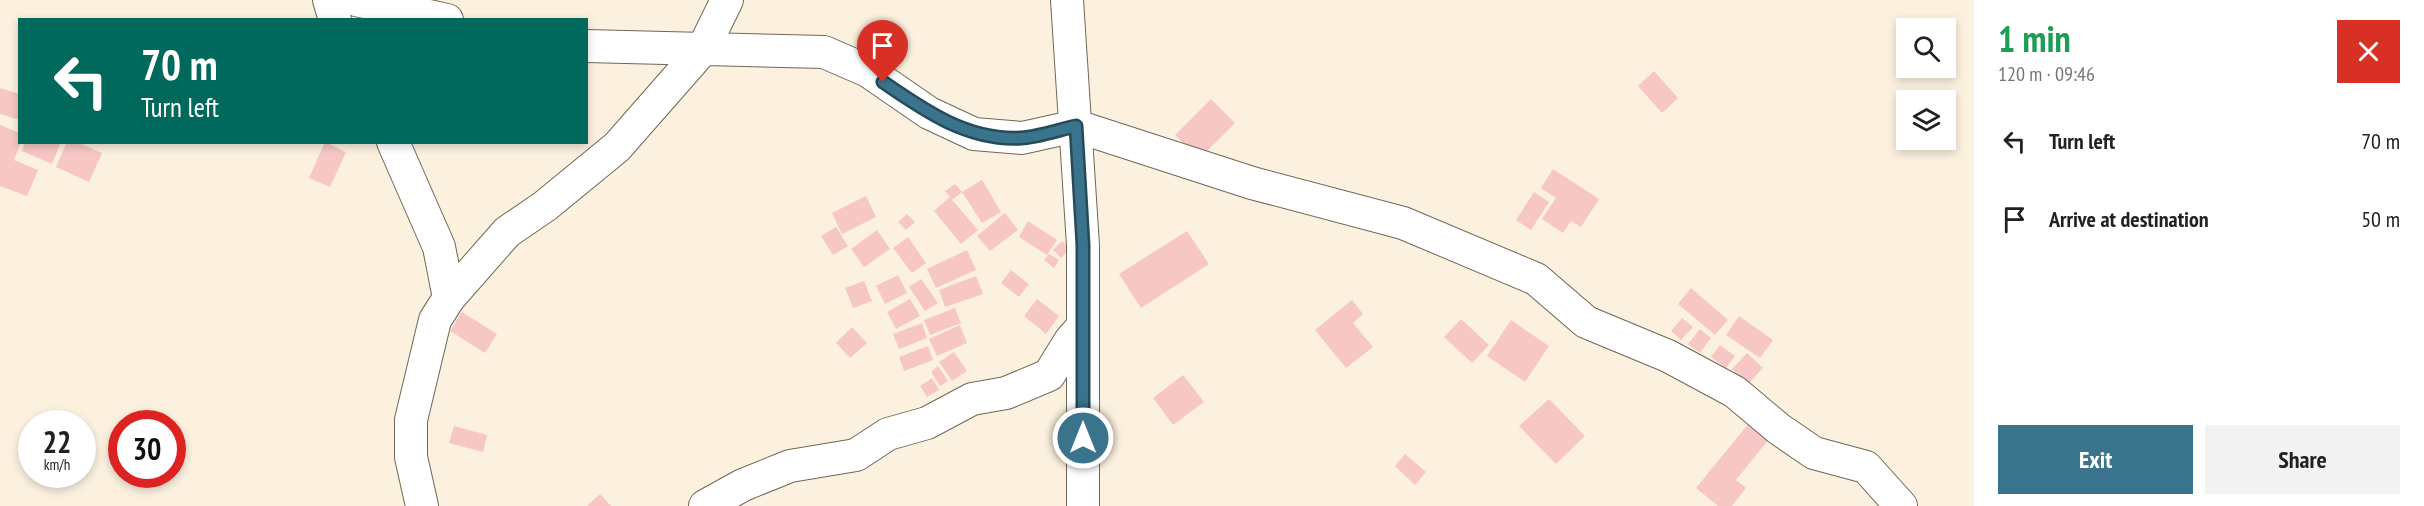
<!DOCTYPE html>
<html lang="en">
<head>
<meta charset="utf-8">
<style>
  body { margin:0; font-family:"PT Sans Narrow",sans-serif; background:#f2f2f2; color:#202124; height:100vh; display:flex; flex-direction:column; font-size:22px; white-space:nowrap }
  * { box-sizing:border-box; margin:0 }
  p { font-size:20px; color:#757577 }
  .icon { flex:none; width:33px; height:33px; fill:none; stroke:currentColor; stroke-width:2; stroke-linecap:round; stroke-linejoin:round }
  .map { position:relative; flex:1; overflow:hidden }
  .details { display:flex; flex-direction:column; background:#fff; width:450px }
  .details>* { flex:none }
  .guide { position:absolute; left:18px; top:18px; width:570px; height:126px; border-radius:0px; box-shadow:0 3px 9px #0003; background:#00695c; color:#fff; overflow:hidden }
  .tools { position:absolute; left:1896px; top:18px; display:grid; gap:12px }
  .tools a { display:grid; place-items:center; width:60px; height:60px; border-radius:0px; background:#fff; box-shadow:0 3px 9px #0003; font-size:30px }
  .speed { position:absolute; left:18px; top:410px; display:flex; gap:12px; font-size:30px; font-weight:700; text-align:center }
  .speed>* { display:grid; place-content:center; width:78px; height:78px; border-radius:50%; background:#fff; box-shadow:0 3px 9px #0003; line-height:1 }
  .speed small { font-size:15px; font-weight:400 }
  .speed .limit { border:9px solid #d22; background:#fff; color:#111 }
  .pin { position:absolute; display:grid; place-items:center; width:51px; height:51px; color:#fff; margin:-62px -26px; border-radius:50% 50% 50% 0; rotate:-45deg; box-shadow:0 0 6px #0007 }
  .pin .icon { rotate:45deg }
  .me { position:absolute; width:66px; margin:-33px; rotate:0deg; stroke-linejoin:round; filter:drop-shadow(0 0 4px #0008) }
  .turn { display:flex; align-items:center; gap:21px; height:126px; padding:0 24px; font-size:27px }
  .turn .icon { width:78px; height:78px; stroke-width:2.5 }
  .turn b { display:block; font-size:42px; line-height:51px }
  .round { display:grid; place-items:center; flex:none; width:63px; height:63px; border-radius:0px; background:#f2f2f2 }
  .head { display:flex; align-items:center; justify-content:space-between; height:102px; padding:0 24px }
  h1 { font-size:36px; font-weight:800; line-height:45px; color:#1e9e55 }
  .action { display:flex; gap:12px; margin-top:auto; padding:12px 24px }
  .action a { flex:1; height:69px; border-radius:0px; background:#39748c; color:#fff; font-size:24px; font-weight:800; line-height:69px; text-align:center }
  .action a+a { background:#f2f2f2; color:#202124 }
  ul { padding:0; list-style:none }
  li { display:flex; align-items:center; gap:18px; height:78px; padding:0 24px }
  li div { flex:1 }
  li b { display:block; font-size:22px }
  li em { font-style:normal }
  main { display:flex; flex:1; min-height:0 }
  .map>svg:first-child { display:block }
</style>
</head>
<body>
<main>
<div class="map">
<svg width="1974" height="506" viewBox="0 0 1974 506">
  <rect width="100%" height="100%" fill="#fcf1df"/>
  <g fill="#f6c7c5">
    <path d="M1654 71 1678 98 1662 113 1638 86Z"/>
    <path d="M0 88 20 94V120L0 114Z"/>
    <path d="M1211 99 1235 123 1199 159 1175 135Z"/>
    <path d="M0 125 20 133 21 142 14 160 38 170 27 196 0 186Z"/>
    <path d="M25 142H61L52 164 22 151Z"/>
    <path d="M67 142H77L102 153 89 182 56 167Z"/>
    <path d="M325 142 346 152 330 187 309 178Z"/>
    <path d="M1553 169 1599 199 1581 227 1571 221 1563 233 1542 219 1556 198 1541 188Z"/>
    <path d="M982 180 1001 212 982 223 962 192Z"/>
    <path d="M955 184 962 192 952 200 978 230 961 244 934 211 950 197 945 191Z"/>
    <path d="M1534 192 1549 202 1531 230 1516 220Z"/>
    <path d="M866 196 876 217 842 234 832 213Z"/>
    <path d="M1005 213 1018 230 990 251 977 236Z"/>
    <path d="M907 214 915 222 906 230 898 222Z"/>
    <path d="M1028 221 1057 240 1047 255 1019 237Z"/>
    <path d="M836 227 848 246 833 255 821 236Z"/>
    <path d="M877 230 890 249 864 267 851 249Z"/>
    <path d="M1187 231 1209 264 1141 308 1119 274Z"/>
    <path d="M908 237 926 263 912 273 893 248Z"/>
    <path d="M1062 241 1070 248 1061 258 1053 250Z"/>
    <path d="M967 250 976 270 936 288 927 269Z"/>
    <path d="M1049 254 1059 260 1054 268 1044 260Z"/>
    <path d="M1011 270 1029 284 1019 297 1001 283Z"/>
    <path d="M898 275 907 293 885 304 876 286Z"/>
    <path d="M976 276 983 294 945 307 939 290Z"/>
    <path d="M921 279 938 303 925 311 909 287Z"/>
    <path d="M864 281 872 301 853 308 845 288Z"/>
    <path d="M1691 288 1728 320 1715 335 1678 304Z"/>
    <path d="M910 299 920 316 896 329 887 312Z"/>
    <path d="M1037 299 1059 316 1046 334 1024 316Z"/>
    <path d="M1352 300 1363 314 1353 323 1373 347 1346 368 1315 330Z"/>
    <path d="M955 308 961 323 930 335 924 320Z"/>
    <path d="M462 312 497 334 485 353 450 331Z"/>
    <path d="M1739 316 1773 340 1760 358 1726 335Z"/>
    <path d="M1682 318 1693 327 1681 340 1671 331Z"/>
    <path d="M1461 319 1489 345 1472 363 1444 337Z"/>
    <path d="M1511 320 1549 346 1525 382 1487 356Z"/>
    <path d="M922 323 927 338 899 349 893 334Z"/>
    <path d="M960 325 967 343 937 356 929 339Z"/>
    <path d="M852 327 867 343 850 358 836 343Z"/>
    <path d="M1700 329 1711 338 1700 353 1688 344Z"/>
    <path d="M1720 345 1735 356 1726 368 1711 357Z"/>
    <path d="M928 346 933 360 904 371 899 357Z"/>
    <path d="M954 352 967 371 952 381 939 362Z"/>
    <path d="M1747 353 1763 368 1748 384 1732 369Z"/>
    <path d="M938 366 948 381 940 386 931 372Z"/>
    <path d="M1183 375 1204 402 1173 425 1153 398Z"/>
    <path d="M932 378 939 390 927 397 920 386Z"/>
    <path d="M1549 399 1585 436 1556 464 1519 426Z"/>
    <path d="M1749 423 1769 439 1736 480 1746 488 1732 506H1718L1696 488Z"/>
    <path d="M454 426 487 435 483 452 449 443Z"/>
    <path d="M1405 454 1426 472 1415 485 1395 466Z"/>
    <path d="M600 494 611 506H587Z"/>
  </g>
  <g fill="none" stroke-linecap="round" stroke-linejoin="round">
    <g stroke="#706757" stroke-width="34">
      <g id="minor">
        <path d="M329 0 335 20"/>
        <path d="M356 0 447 20"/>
        <path d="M1067 0 1083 245V506"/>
        <path d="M586 46 824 52 868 71 929 113 974 134 1022 138 1076 126 1252 183 1403 223 1536 279 1586 322 1668 356 1735 392 1779 429 1814 453 1866 467 1901 506"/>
        <path d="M393 142 439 247 449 298"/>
        <path d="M422 506 411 457V420L435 320 449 298 507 232 545 206 617 147 703 49 727 0"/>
        <path d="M705 506 743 485 790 466 856 455 888 434 927 423 972 399 1006 393 1049 375 1070 341 1083 326"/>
      </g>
    </g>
    <use href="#minor" stroke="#fff" stroke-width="32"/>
  </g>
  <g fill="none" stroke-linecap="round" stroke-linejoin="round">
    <g stroke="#254b5b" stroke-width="15">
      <path id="route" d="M883 82C925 111 968 141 1021 138 1039 137 1058 130 1076 126L1083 245V438"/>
    </g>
    <use href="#route" stroke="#39748c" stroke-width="10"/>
  </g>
</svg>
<div class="tools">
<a><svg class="icon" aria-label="search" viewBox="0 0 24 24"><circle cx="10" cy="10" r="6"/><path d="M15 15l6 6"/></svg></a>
<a><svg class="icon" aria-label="layers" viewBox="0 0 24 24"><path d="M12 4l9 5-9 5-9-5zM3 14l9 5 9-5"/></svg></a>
</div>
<div class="speed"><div>22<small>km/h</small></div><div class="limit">30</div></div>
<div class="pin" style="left:883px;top:82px;background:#d93025"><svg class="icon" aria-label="arrive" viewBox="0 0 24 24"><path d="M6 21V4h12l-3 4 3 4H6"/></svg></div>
<svg class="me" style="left:1083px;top:438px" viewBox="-20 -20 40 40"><circle r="17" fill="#39748c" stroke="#fff" stroke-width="3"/><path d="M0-11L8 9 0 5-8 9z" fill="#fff"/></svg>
<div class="guide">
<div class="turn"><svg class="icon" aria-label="left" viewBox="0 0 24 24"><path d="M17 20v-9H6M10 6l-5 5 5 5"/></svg><div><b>70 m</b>Turn left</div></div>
</div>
</div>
<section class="details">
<div class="head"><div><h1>1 min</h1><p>120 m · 09:46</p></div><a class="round" style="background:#d93025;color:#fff"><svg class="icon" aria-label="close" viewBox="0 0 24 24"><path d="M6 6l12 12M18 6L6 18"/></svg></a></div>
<ul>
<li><svg class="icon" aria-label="left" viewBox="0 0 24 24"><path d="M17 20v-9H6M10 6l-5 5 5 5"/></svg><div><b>Turn left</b></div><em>70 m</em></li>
<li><svg class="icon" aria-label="arrive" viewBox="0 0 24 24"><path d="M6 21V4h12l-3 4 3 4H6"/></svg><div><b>Arrive at destination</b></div><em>50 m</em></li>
</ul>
<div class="action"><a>Exit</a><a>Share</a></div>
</section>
</main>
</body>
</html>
